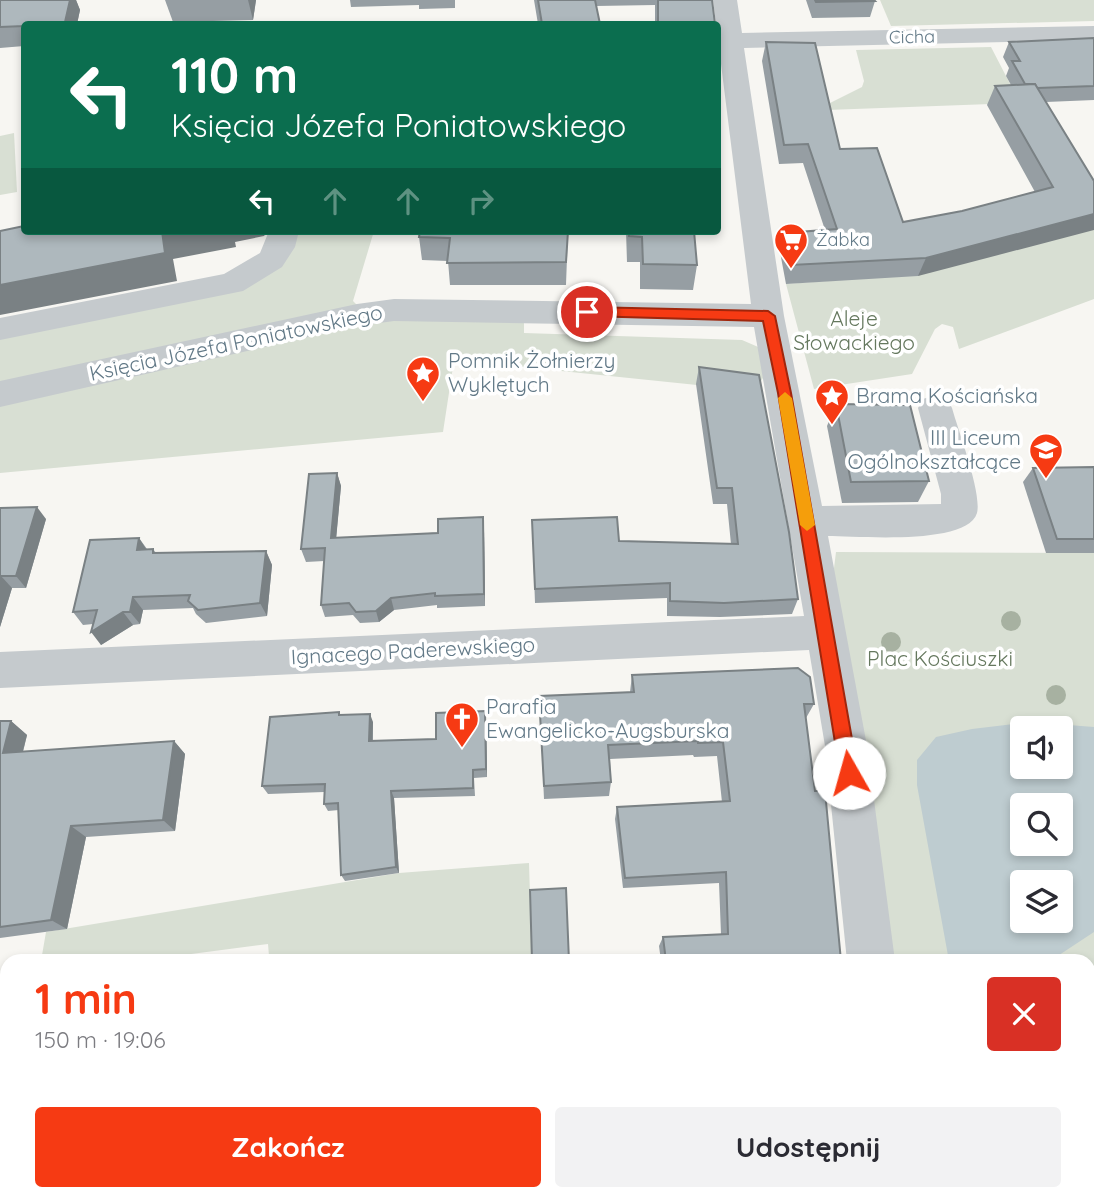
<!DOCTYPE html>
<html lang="pl">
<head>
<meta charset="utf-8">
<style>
  body { margin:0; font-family:Quicksand,sans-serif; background:#f2f2f3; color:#2b2b33; height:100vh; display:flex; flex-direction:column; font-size:26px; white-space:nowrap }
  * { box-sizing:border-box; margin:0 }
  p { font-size:23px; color:#7c7c81 }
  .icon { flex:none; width:38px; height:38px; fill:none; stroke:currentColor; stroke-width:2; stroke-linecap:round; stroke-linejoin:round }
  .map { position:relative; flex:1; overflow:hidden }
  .panel { position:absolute; left:0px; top:954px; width:1096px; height:247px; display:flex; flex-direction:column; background:#fff; border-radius:21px 21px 0 0; box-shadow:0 4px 10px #0003 }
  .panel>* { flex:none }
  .hud { position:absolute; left:21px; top:21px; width:700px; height:214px; border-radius:7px; box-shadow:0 4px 10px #0003; background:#0b6e4f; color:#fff; overflow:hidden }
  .tools { position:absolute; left:1010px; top:716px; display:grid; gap:14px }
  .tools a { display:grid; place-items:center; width:63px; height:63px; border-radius:7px; background:#fff; box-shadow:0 4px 10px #0003; font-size:35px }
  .pin { position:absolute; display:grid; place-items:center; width:60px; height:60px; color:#fff; margin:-30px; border:4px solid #fff; border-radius:50%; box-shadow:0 2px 7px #0007 }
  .me { position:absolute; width:77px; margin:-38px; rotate:353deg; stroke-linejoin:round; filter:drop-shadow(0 0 5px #0008) }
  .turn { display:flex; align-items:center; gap:24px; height:147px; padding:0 35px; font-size:32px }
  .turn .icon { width:91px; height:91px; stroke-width:2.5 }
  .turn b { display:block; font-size:49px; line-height:60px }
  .lanes { display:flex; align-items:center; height:66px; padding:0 35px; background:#0003; justify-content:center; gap:35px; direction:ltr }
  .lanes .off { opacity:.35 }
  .round { display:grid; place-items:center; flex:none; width:74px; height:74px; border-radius:7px; background:#f2f2f3 }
  .summary { display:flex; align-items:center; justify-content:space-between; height:119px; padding:0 35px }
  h1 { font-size:42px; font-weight:700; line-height:52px; color:#f63a13 }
  .button { display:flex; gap:14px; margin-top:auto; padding:14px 35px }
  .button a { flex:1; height:80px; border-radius:7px; background:#f63a13; color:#fff; font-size:28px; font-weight:700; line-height:80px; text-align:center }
  .button a+a { background:#f2f2f3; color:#2b2b33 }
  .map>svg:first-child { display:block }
</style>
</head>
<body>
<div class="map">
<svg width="1094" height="1199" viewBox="0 0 1094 1199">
  <rect width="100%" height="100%" fill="#f7f6f2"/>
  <g fill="#d8dfd3" fill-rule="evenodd">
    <path d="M880 0H1094V21L891 26Z"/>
    <path d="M991 47 1020 103 827 110 830 103 862 87 864 81 856 50Z"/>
    <path d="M14 133 17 192 0 195V136Z"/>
    <path d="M1094 227V299L959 349 953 327 942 324 935 329 912 374 814 389 786 284 868 278Z"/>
    <path d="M298 231H374L353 301 366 314 524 310V333L742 340 777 355 755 391 454 360 443 432 0 473V329L212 288Z"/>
    <path d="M836 552 1094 553V1199H898L897 1194H1088V961H871L826 632ZM1022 728H1060V766H1022ZM1022 805H1060V844H1022ZM1022 882H1060V920H1022Z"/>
    <path d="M529 863 532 961H230L269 956 268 944 138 961H41L46 932 399 873Z"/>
    <path d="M7 1006V1194H377V1199H0V1007Z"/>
  </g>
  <g fill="#beccd0" fill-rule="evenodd">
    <path d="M1030 722 1094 727V932L1050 961H949L917 785V760L936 737 972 729ZM1022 728H1060V766H1022ZM1022 805H1060V844H1022ZM1022 882H1060V920H1022Z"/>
    <path d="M1089 1142 1094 1145V1199H991L990 1194H1088Z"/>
  </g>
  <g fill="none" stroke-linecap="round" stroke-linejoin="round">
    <g fill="#c5cacd" fill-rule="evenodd">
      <path d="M713 0H737L742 33 1094 26V40L744 48 784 316 822 506 941 504V494L918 408 923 399 935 395 947 399 952 408C958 430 982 493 977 513 967 546 857 536 828 536L867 746 895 961H847L825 746 809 650 0 688V652L804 616 754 327 394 321 357 326 0 407V381L357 304 394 299 751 304Z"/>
      <path d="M269 231H299L295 247 282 267 243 291 0 340V318L224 274 260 253Z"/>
      <path d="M871 1194H923L924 1199H872Z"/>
    </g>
  </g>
  <g fill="#a7b1a1">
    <circle cx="1011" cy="621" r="10"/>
    <circle cx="891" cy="642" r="10"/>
    <circle cx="1056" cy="695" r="10"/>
  </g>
  <g fill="#969ea3">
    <path d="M0 0H76L80 10 77 24H24V46L0 48Z"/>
    <path d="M165 0H256L253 20 173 22Z"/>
    <path d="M350 0H455V8L419 9V5L351 7Z"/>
    <path d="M534 0H712L715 24H655V5L596 6 600 24H538Z"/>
    <path d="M806 0H874L875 1 870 17 812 18Z"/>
    <path d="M1094 38V100L1046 102 1094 181 918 276 786 284 780 252 785 233 825 230 803 163 779 164 762 61 766 42 840 149 903 222 962 211 1035 192 987 105 995 86 1011 85 1006 76 1009 68 1003 57 1009 42Z"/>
    <path d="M568 231 566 285H450L448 261 422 260 419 237Z"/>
    <path d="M626 231H694L697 265 693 290 640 289V262H627Z"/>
    <path d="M699 367 798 599 792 614 720 617 667 616V598L535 603 532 520 619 541 731 544 727 504H713L696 384Z"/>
    <path d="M836 404 929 481 918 502 842 503 827 426Z"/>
    <path d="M1094 467V553H1046L1023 482 1033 468Z"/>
    <path d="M337 473 341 486 336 538 484 530 485 606 437 608V605L394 610 379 622 360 623 353 615 325 617 321 605 324 561 306 562 301 549Z"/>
    <path d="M0 508 46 519 26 588H12L0 627Z"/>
    <path d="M139 538 147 549H153L156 553 266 551 272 565 267 616 206 623 196 614 193 608 143 610 140 624 133 625 101 645 93 624 83 625 73 612Z"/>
    <path d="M632 675 814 704 806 718 815 791 841 961H661L659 946 663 937 721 934 719 883 623 888 615 819 617 807 722 802 717 756 694 757 693 755 610 759 611 782 609 796 544 799 540 711 630 692Z"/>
    <path d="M340 715 373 722V741L436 739 486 720 487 777 474 778 475 796 394 798 399 873 345 881 341 875 339 810 328 811 324 804V792L268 794 262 786Z"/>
    <path d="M0 721H11L27 735 23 752 174 741 185 754 175 831 86 837 67 929 0 938Z"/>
  </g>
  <g fill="#7a8184">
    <path d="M70 0H76L80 10 77 24H66L65 22Z"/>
    <path d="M248 0H256L253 20Z"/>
    <path d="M1094 214V230L918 276 926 258Z"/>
    <path d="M162 231H268L264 236 235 242 236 247 173 259 177 281 0 315V285Z"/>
    <path d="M337 473 341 486 335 551 331 538Z"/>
    <path d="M37 507 46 519 26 588 16 576Z"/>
    <path d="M483 517 484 530 485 606 484 594Z"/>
    <path d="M139 538 148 552 137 550Z"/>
    <path d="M266 551 272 565 267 616 260 603Z"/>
    <path d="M1 576 12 588 0 627V580Z"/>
    <path d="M133 597 143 610 140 624 130 612Z"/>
    <path d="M391 598 394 610 379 622 376 611Z"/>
    <path d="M123 612 133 625 101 645 91 632Z"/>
    <path d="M485 711 486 720 487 777 486 769Z"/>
    <path d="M370 714 373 722 372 750 369 741Z"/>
    <path d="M11 721 27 735 19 766 3 753Z"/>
    <path d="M174 741 185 754 175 831 163 820Z"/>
    <path d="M391 791 394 798 399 873 396 867Z"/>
    <path d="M71 826 86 837 67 929 51 920Z"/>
  </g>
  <g fill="#aeb8bd" stroke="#7a8184" stroke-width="2">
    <path d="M0 0H70L65 22 24 24V26L0 27Z"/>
    <path d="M538 0H595L600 24H542Z"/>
    <path d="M658 0H712L715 24H658Z"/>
    <path d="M815 0H874L875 1 816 2Z"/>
    <path d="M1094 38V86L1037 88 1035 84H1025L1012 61H1020L1009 42Z"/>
    <path d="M766 42 815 43 840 149 877 148 903 222 962 211 1053 187 995 86 1035 84 1094 181V214L926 258 791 265 785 233 837 229 808 144 784 145Z"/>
    <path d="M24 226V231H164H162L165 253 0 285V231Z"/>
    <path d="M420 231H568L566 262 447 263 450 238 419 237Z"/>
    <path d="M629 231H694L697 265 643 264 642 237 629 236Z"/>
    <path d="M699 367 759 375 789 532 798 599 724 603 670 601V583L535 589 532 520 617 517 619 541 738 544 732 488H717Z"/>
    <path d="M836 404 910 405 929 481 851 482Z"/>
    <path d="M1094 467V539H1057L1033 468Z"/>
    <path d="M337 473 331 538 438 533V519L483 517 484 594 435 596V593L391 598 376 611 356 612 349 603 321 605 325 548 301 549 309 474Z"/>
    <path d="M37 507 16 576H1L0 580V508Z"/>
    <path d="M139 538 137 550 153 549V553L266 551 260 603 198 610 188 601 190 595 133 597 130 612H123L91 632 97 610 73 612 90 540Z"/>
    <path d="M798 668 810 677 814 704H804L815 791H825L841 961H666L663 937 728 934 726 872 625 878 617 807 730 801 723 742 698 743V741L608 745 611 782 544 786 539 696 634 692 632 675Z"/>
    <path d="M485 711 486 769 473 770V788L391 791 396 867 341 875 338 803 324 804 325 784 262 786 270 717 339 712V715L370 714 369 741 436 739V713Z"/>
    <path d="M0 721H11L3 753 174 741 163 820 71 826 51 920 0 927Z"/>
    <path d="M566 888 569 961H532L530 890Z"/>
    <path d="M559 1194H767V1195L736 1199H560Z"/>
  </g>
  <path fill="#f63a13" stroke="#a0260c" stroke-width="2" d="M587 307 768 311 775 316 791 393 858 773 855 779 849 781 843 779 840 773 778 393 763 321 587 316 581 312Z"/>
  <path fill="#f59e0b" d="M785 392 792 398 815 525 807 531 800 525 778 398Z"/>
  <defs>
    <g id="supermarket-pin" transform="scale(1.75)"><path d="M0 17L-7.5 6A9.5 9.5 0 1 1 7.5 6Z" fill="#f63a13" stroke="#fff"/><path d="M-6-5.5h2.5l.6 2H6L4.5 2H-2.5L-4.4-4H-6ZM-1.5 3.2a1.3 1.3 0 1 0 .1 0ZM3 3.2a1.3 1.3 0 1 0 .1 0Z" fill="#fff"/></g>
    <g id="sight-pin" transform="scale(1.75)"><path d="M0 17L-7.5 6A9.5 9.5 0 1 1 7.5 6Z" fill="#f63a13" stroke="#fff"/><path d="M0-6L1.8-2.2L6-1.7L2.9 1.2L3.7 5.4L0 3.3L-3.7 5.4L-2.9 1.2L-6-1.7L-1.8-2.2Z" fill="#fff"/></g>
    <g id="school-pin" transform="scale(1.75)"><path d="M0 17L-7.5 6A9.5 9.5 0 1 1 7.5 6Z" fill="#f63a13" stroke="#fff"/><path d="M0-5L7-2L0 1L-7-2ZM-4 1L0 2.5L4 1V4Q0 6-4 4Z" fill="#fff"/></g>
    <g id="church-pin" transform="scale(1.75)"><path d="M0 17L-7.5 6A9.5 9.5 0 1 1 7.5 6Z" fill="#f63a13" stroke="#fff"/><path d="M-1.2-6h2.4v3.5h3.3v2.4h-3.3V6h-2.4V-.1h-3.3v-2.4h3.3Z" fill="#fff"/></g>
  </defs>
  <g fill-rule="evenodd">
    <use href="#supermarket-pin" x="791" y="240"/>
    <use href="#sight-pin" x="423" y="373"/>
    <use href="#sight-pin" x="832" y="396"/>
    <use href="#school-pin" x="1046" y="450"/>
    <use href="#church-pin" x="462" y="719"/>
  </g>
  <g text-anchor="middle" stroke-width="7" stroke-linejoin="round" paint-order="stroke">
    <g font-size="18" fill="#627987" stroke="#fff">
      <text transform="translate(912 37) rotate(-1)" y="6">Cicha</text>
    </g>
    <g font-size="18" fill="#627987" stroke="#fff" text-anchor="start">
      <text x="816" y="246">Żabka</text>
    </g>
    <g font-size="21" fill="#65785e" stroke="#fff">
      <text x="854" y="326">Aleje<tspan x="854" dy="24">Słowackiego</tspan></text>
      <text x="940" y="666">Plac Kościuszki</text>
    </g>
    <g font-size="21" fill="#627987" stroke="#fff">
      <text transform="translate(236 343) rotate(-12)" y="7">Księcia Józefa Poniatowskiego</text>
      <text transform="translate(413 651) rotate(-3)" y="7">Ignacego Paderewskiego</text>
    </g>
    <g font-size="21" fill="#627987" stroke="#fff" text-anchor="start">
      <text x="448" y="368">Pomnik Żołnierzy<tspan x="448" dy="24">Wyklętych</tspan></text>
      <text x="856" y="403">Brama Kościańska</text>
      <text x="1021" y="445" text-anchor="end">III Liceum<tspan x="1021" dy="24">Ogólnokształcące</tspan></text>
      <text x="486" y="714">Parafia<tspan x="486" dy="24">Ewangelicko-Augsburska</tspan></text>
    </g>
  </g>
</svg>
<div class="tools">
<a><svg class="icon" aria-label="sound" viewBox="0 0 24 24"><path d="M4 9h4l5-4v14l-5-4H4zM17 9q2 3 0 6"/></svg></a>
<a><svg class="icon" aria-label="search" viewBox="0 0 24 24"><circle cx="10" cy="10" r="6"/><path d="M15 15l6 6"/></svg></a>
<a><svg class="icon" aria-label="layers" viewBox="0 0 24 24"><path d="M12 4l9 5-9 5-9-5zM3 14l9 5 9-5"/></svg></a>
</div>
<div class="pin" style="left:587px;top:312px;background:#d93025"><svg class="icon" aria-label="arrive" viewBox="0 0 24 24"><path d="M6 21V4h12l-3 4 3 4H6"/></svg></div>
<svg class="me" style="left:849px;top:773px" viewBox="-20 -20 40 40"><circle r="19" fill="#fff"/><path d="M0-13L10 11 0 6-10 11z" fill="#f63a13"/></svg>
<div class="hud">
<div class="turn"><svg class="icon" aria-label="left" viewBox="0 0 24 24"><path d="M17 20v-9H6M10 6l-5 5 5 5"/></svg><div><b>110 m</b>Księcia Józefa Poniatowskiego</div></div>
<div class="lanes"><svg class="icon" aria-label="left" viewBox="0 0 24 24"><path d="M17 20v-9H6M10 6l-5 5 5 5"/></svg><svg class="icon off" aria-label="ahead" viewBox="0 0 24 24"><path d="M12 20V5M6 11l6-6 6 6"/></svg><svg class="icon off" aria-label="ahead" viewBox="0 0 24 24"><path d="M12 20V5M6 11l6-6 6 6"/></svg><svg class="icon off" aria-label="right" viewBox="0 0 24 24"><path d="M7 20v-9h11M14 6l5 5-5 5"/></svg></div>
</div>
<section class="panel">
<div class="summary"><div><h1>1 min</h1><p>150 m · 19:06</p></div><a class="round" style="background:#d93025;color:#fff"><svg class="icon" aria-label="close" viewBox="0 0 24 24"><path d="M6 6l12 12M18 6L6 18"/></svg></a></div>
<div class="button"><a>Zakończ</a><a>Udostępnij</a></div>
</section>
</div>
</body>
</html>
